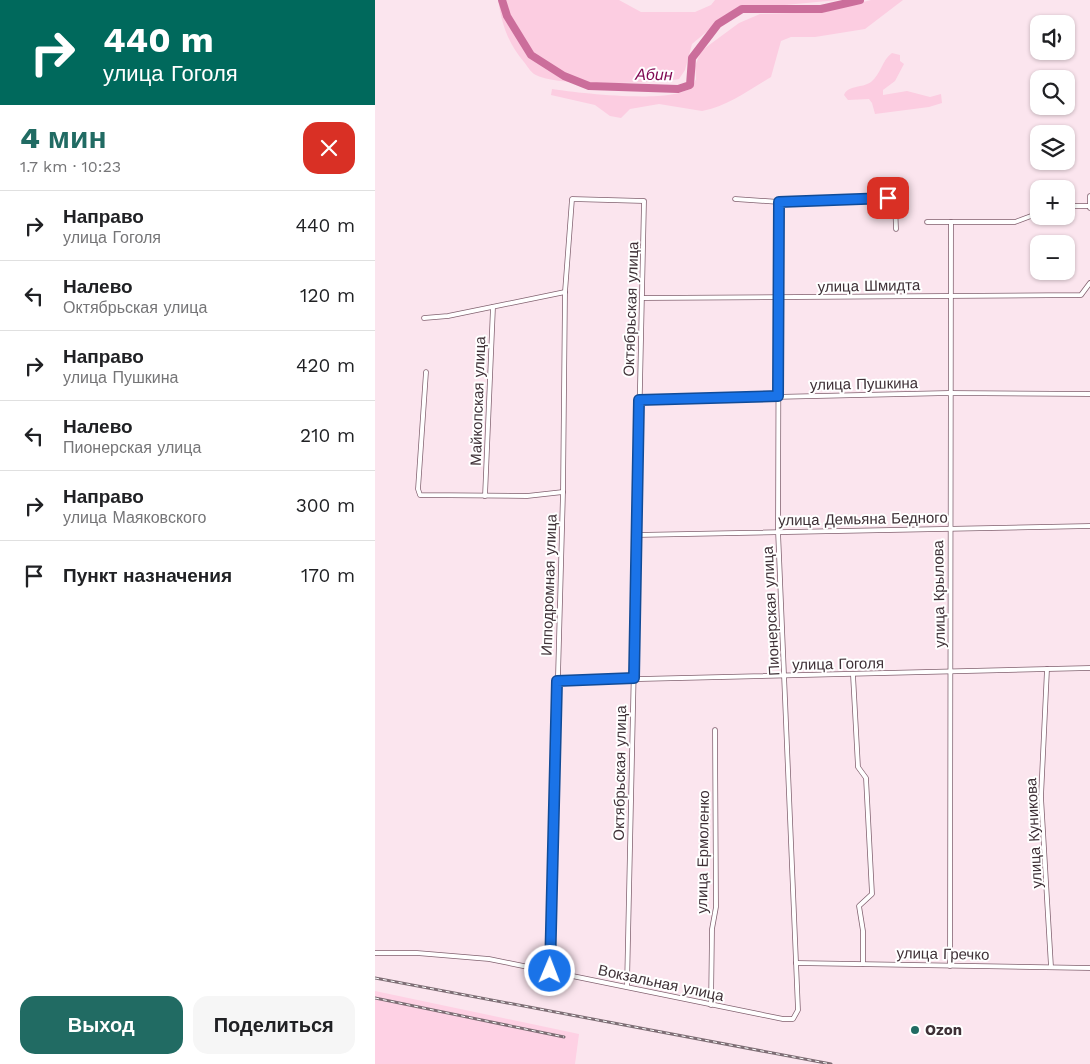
<!DOCTYPE html>
<html lang="ru">
<head>
<meta charset="utf-8">
<style>
  body { margin:0; font-family:"Work Sans",sans-serif; background:#f6f6f6; color:#202124; height:100vh; display:flex; flex-direction:column; font-size:19px; white-space:nowrap }
  * { box-sizing:border-box; margin:0 }
  p { font-size:16px; color:#757577 }
  .icon { flex:none; width:28px; height:28px; fill:none; stroke:currentColor; stroke-width:2; stroke-linecap:round; stroke-linejoin:round }
  .map { position:relative; flex:1; overflow:hidden }
  .side { display:flex; flex-direction:column; background:#fff; width:375px }
  .side>* { flex:none }
  .top-card { background:#00695c; color:#fff; overflow:hidden }
  .buttons { position:absolute; left:655px; top:15px; display:grid; gap:10px }
  .buttons a { display:grid; place-items:center; width:45px; height:45px; border-radius:10px; background:#fff; box-shadow:0 1px 4px #0004; font-size:25px }
  .pin { position:absolute; display:grid; place-items:center; width:42px; height:42px; color:#fff; margin:-21px; border-radius:10px; box-shadow:0 2px 8px #0006 }
  .me { position:absolute; width:55px; margin:-28px; rotate:1deg; stroke-linejoin:round; filter:drop-shadow(0 0 4px #0008) }
  .turn { display:flex; align-items:center; gap:18px; height:105px; padding:0 20px; font-size:22px }
  .turn .icon { width:65px; height:65px; stroke-width:2.5 }
  .turn b { display:block; font-size:35px; line-height:42px }
  .round { display:grid; place-items:center; flex:none; width:52px; height:52px; border-radius:15px; background:#f6f6f6 }
  .overview { display:flex; align-items:center; justify-content:space-between; height:85px; padding:0 20px }
  h1 { font-size:30px; font-weight:800; line-height:38px; color:#216b63 }
  .button { display:flex; gap:10px; margin-top:auto; padding:10px 20px }
  .button a { flex:1; height:58px; border-radius:15px; background:#216b63; color:#fff; font-size:20px; font-weight:800; line-height:58px; text-align:center }
  .button a+a { background:#f6f6f6; color:#202124 }
  ul { padding:0; list-style:none }
  li { display:flex; align-items:center; gap:15px; height:70px; padding:0 20px; border-top:1px solid #e0e0e0 }
  li div { flex:1 }
  li b { display:block; font-size:19px }
  li em { font-style:normal }
  main { display:flex; flex:1; min-height:0 }
  .map>svg:first-child { display:block }
</style>
</head>
<body>
<main>
<section class="side">
<div class="top-card">
<div class="turn"><svg class="icon" aria-label="right" viewBox="0 0 24 24"><path d="M7 20v-9h11M14 6l5 5-5 5"/></svg><div><b>440 m</b>улица Гоголя</div></div>
</div>
<div class="overview"><div><h1>4 мин</h1><p>1.7 km · 10:23</p></div><a class="round" style="background:#d93025;color:#fff"><svg class="icon" aria-label="close" viewBox="0 0 24 24"><path d="M6 6l12 12M18 6L6 18"/></svg></a></div>
<ul>
<li><svg class="icon" aria-label="right" viewBox="0 0 24 24"><path d="M7 20v-9h11M14 6l5 5-5 5"/></svg><div><b>Направо</b><p>улица Гоголя</p></div><em>440 m</em></li>
<li><svg class="icon" aria-label="left" viewBox="0 0 24 24"><path d="M17 20v-9H6M10 6l-5 5 5 5"/></svg><div><b>Налево</b><p>Октябрьская улица</p></div><em>120 m</em></li>
<li><svg class="icon" aria-label="right" viewBox="0 0 24 24"><path d="M7 20v-9h11M14 6l5 5-5 5"/></svg><div><b>Направо</b><p>улица Пушкина</p></div><em>420 m</em></li>
<li><svg class="icon" aria-label="left" viewBox="0 0 24 24"><path d="M17 20v-9H6M10 6l-5 5 5 5"/></svg><div><b>Налево</b><p>Пионерская улица</p></div><em>210 m</em></li>
<li><svg class="icon" aria-label="right" viewBox="0 0 24 24"><path d="M7 20v-9h11M14 6l5 5-5 5"/></svg><div><b>Направо</b><p>улица Маяковского</p></div><em>300 m</em></li>
<li><svg class="icon" aria-label="arrive" viewBox="0 0 24 24"><path d="M6 21V4h12l-3 4 3 4H6"/></svg><div><b>Пункт назначения</b></div><em>170 m</em></li>
</ul>
<div class="button"><a>Выход</a><a>Поделиться</a></div>
</section>
<div class="map">
<svg width="715" height="1064" viewBox="0 0 715 1064">
  <rect width="100%" height="100%" fill="#fbe5ee"/>
  <path fill="#fed1e4" d="M0 991 204 1034 200 1064H0Z"/>
  <g fill="#fccde1">
    <path d="M123 0H244L266 12H320L336 5 340 0H463L410 5H371L354 13 317 44 310 70 304 79C275 83 183 88 159 74 156 72 152 66 149 62 133 43 127 25 123 0Z"/>
    <path d="M496 0H528L490 29 440 37H416L406 41 396 77C374 90 353 106 327 111L284 104 255 109 246 118 235 116 220 105 176 95 177 89C203 93 296 104 315 88 318 86 320 81 321 79L320 66 326 51 364 23 385 14 449 12Z"/>
    <path d="M517 53 525 55V61L529 64 520 81 508 90V95L532 91 555 97 566 94 567 103 554 107 500 114 497 103 494 99 473 100 469 95C473 85 488 88 496 82 506 74 507 60 517 53Z"/>
  </g>
  <g fill="none" stroke-linecap="round" stroke-linejoin="round">
    <path stroke="#cb6e9b" stroke-width="8" d="M127 0 132 16 156 55 189 76 214 86 303 89 315 85 317 58 343 24 367 9H446L485 0"/>
    <g stroke="#81616f" stroke-width="5.5">
      <g id="minor">
        <path d="M715 196V208"/>
        <path d="M360 199 404 202 513 198 518 200 520 203 521 229"/>
        <path d="M691 206H715"/>
        <path d="M552 222H640L664 213"/>
        <path d="M268 298 706 295 715 283"/>
        <path d="M49 318 73 316 190 292"/>
        <path d="M51 372 43 489 45 495 152 496 188 492"/>
        <path d="M264 400 574 393 715 394"/>
        <path d="M110 496 118 307"/>
        <path d="M261 535 715 526"/>
        <path d="M672 669 666 797 676 967"/>
        <path d="M478 675 483 767 491 778 497 894 484 906 488 931V964"/>
        <path d="M182 681 715 668"/>
        <path d="M0 953H42L114 959 408 1019H418L423 1010 403 531 404 202"/>
        <path d="M421 963 715 968"/>
        <path d="M575 966 576 222"/>
        <path d="M175 971 188 492 190 292 197 199 269 201 252 986"/>
        <path d="M336 1005 337 929 341 907 340 730"/>
      </g>
    </g>
    <use href="#minor" stroke="#fff" stroke-width="4"/>
    <g stroke="#7d6d74" stroke-width="3">
      <g id="rail">
        <path d="M0 978 456 1064"/>
        <path d="M0 998 189 1037"/>
      </g>
    </g>
    <use href="#rail" stroke="#fff" stroke-width="1" stroke-dasharray="4" stroke-linecap="butt"/>
  </g>
  <g fill="none" stroke-linecap="round" stroke-linejoin="round">
    <g stroke="#114b97" stroke-width="12">
      <path id="route" d="M175 971 182 681 259 678 264 400 403 396 404 202 513 198"/>
    </g>
    <use href="#route" stroke="#1a73e8" stroke-width="9"/>
  </g>
  <circle fill="#216b63" stroke="#fff" stroke-width="2" cx="540" cy="1030" r="5"/>
  <g text-anchor="middle" stroke-width="4" stroke-linejoin="round" paint-order="stroke">
    <g font-size="15" fill="#3e3036" stroke="#fff">
      <text transform="translate(494 286) rotate(-1)" y="5">улица Шмидта</text>
      <text transform="translate(256 309) rotate(-88)" y="5">Октябрьская улица</text>
      <text transform="translate(489 384) rotate(-1)" y="5">улица Пушкина</text>
      <text transform="translate(103 401) rotate(-88)" y="5">Майкопская улица</text>
      <text transform="translate(488 519) rotate(-1)" y="5">улица Демьяна Бедного</text>
      <text transform="translate(174 585) rotate(-88)" y="5">Ипподромная улица</text>
      <text transform="translate(564 594) rotate(-91)" y="5">улица Крылова</text>
      <text transform="translate(396 611) rotate(-93)" y="5">Пионерская улица</text>
      <text transform="translate(463 664) rotate(-1)" y="5">улица Гоголя</text>
      <text transform="translate(245 773) rotate(-89)" y="5">Октябрьская улица</text>
      <text transform="translate(659 833) rotate(-93)" y="5">улица Куникова</text>
      <text transform="translate(328 852) rotate(-89)" y="5">улица Ермоленко</text>
      <text transform="translate(568 954) rotate(1)" y="5">улица Гречко</text>
      <text transform="translate(286 983) rotate(12)" y="5">Вокзальная улица</text>
    </g>
    <g font-size="15" font-weight="bold" fill="#3e3036" stroke="#fff" text-anchor="start">
      <text x="550" y="1035">Ozon</text>
    </g>
    <g font-size="16" font-style="italic" fill="#7e0751" stroke="#fff">
      <text transform="translate(279 74) rotate(1)" y="6">Абин</text>
    </g>
  </g>
</svg>
<div class="buttons">
<a><svg class="icon" aria-label="sound" viewBox="0 0 24 24"><path d="M4 9h4l5-4v14l-5-4H4zM17 9q2 3 0 6"/></svg></a>
<a><svg class="icon" aria-label="search" viewBox="0 0 24 24"><circle cx="10" cy="10" r="6"/><path d="M15 15l6 6"/></svg></a>
<a><svg class="icon" aria-label="layers" viewBox="0 0 24 24"><path d="M12 4l9 5-9 5-9-5zM3 14l9 5 9-5"/></svg></a>
<a>+</a>
<a>−</a>
</div>
<div class="pin" style="left:513px;top:198px;background:#d93025"><svg class="icon" aria-label="arrive" viewBox="0 0 24 24"><path d="M6 21V4h12l-3 4 3 4H6"/></svg></div>
<svg class="me" style="left:175px;top:971px" viewBox="-20 -20 40 40"><circle r="17" fill="#1a73e8" stroke="#fff" stroke-width="3"/><path d="M0-11L8 9 0 5-8 9z" fill="#fff"/></svg>
</div>
</main>
</body>
</html>
